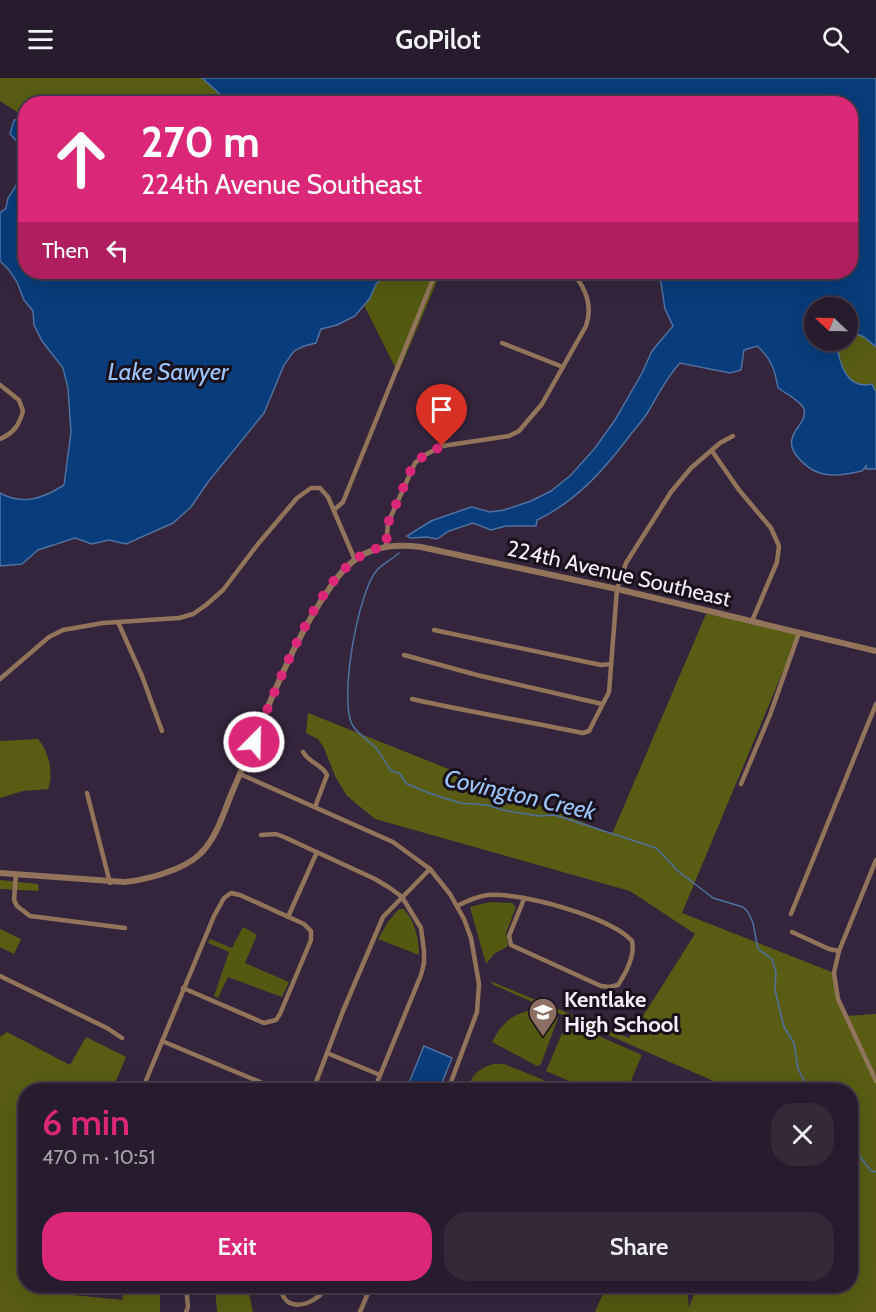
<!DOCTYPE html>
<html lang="en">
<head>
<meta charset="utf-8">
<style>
  body { margin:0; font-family:Cabin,sans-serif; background:#332939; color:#f1f3f6; height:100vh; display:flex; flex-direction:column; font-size:22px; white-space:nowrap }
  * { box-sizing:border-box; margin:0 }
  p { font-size:20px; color:#a4a1aa }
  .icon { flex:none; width:33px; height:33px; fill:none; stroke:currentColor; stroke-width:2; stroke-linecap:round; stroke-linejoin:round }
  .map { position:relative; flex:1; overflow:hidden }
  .side { position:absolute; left:18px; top:1005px; width:840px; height:210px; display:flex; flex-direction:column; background:#271c2d; border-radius:24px; box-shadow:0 6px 24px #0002,0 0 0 2px #433a49 }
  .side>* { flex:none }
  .guide { position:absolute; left:18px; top:18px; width:840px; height:183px; border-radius:24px; box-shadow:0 6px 24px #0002,0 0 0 2px #433a49; background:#db2777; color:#fff; overflow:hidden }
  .needle { width:39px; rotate:292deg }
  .fabs { position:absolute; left:804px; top:219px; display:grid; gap:12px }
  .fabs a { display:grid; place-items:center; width:54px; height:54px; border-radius:50%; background:#271c2d; box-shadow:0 6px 24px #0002,0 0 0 2px #433a49; font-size:30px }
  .pin { position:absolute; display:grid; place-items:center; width:51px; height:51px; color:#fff; margin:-62px -26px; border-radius:50% 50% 50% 0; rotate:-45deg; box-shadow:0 0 6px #0007 }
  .pin .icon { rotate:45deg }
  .me { position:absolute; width:66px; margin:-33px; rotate:23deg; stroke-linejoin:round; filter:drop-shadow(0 0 4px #0008) }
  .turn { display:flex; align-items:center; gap:21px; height:126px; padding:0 24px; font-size:27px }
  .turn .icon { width:78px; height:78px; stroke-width:2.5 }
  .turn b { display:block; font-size:42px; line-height:51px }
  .then { display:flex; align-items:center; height:57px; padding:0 24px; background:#0003; gap:12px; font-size:22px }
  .round { display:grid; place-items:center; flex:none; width:63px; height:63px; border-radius:24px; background:#332939 }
  .summary { display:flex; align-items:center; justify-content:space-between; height:102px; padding:0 24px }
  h1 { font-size:36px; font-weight:600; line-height:45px; color:#db2777 }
  .primary-button { display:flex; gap:12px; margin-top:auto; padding:12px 24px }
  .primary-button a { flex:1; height:69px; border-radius:24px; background:#db2777; color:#fff; font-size:24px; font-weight:600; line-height:69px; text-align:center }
  .primary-button a+a { background:#332939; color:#f1f3f6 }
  header { display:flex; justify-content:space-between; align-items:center; height:78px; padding:0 24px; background:#271c2d; font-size:27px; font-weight:600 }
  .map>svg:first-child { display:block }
</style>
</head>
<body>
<header><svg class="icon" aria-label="menu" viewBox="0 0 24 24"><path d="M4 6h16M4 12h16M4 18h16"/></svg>GoPilot<svg class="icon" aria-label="search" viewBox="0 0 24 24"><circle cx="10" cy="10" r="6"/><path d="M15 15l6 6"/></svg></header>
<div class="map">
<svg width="876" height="1234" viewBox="0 0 876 1234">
  <rect width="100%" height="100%" fill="#34253c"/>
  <g fill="#545911">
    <path d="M390 194H441L399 293 396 291 364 227 370 220 376 206Z"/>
    <path d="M490 824 512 825 516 829 506 855 508 868 494 876 486 886 470 829Z"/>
    <path d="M399 831H404C415 844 419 860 419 877L378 861 388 844Z"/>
    <path d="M243 849 257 857 245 885 289 904 282 919 228 899 218 920 214 918 229 874 208 865 210 861 232 870Z"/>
    <path d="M536 932 546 933 558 940 541 986 537 988 492 964C502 944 514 934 536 932Z"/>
    <path d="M567 944 642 977 627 1012H590L546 993Z"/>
    <path d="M494 986H504L556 1007 554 1012H466C471 999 479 989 494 986Z"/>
    <path d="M606 1208H683L688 1218 689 1232V1234H595Z"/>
  </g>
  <g fill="#585d13">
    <path d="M0 0H202L231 25 26 26 25 39 0 23Z"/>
    <path d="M852 254 864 259 876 269V314L872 306C846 312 840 287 837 268L841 263 848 262V257Z"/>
    <path d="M706 536 752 543 799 555 682 835 834 895 835 908 846 938 876 936V1234H687L697 1208H850V1012H734L494 907 490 903 629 960 695 856 630 813 375 741 347 718 335 698 324 670 318 661 306 655 308 635 612 756Z"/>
    <path d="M38 661C49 674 54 695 48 711L23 713 0 720V663Z"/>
    <path d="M0 802 38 806 39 813 0 811Z"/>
    <path d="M0 851 21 861 14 876 0 869Z"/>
    <path d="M7 954 70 987 86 959 126 979 112 1012H26V1208H32L33 1213 123 1222 121 1208H160V1234H0V959Z"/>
    <path d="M215 1208H268L269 1210 249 1215 253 1234H217Z"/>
  </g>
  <g fill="#083c7a" stroke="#4f71a1" stroke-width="1.5">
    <path d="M202 0H876V269L864 259 853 254 848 257V230H814V262L841 263 837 268C840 287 847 312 872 306L876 314V391H866V388L862 393C850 395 837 399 824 396 811 394 788 376 792 361 794 350 807 343 804 331 801 323 785 315 778 310 775 292 771 280 757 268L744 272 741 292 730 295 680 285C666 300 658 317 648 334 642 344 634 351 628 360 603 393 575 424 537 442L536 448H506L491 452 473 445 449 453 437 461 427 459 410 460 407 458 431 443 468 430 472 429 490 434 504 432 531 423 551 413 571 397 595 370 615 342 642 295 652 273 673 248 665 231 661 205 656 194H850V26H231Z"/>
    <path d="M14 42H25V72L10 56Z"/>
    <path d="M25 93 26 194H390L376 206 370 220 355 238 337 247 321 251 316 265 304 268 294 273 284 287 264 335 208 404 191 429 173 445 126 466 109 462 92 466 75 460 38 472 22 486 0 488V415C22 428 44 420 64 407L71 354 68 310 63 290 42 263 34 247 33 233 24 222 17 204 9 192 0 183V135L6 130 8 120Z"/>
    <path d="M424 968 452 980 439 1012H406Z"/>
  </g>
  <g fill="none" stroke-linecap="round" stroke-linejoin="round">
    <g stroke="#4f71a1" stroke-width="1.5">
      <path d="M399 475C392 481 383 486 377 492 358 513 338 624 353 648 358 656 369 663 376 670 382 677 386 686 391 693L399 695 407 706 429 715 460 725 487 727 507 733 540 738 555 737 656 770 678 793 713 820 743 829 748 834 753 845 758 871 772 881 776 894 775 912 784 949 794 965 798 991 809 1012"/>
      <path d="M850 1065 871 1093 876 1094"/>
    </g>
    <g stroke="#92745b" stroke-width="4.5">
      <path d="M502 265 563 289"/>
      <path d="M0 307 19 322 23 333C19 347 14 355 0 361"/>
      <path d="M712 373 739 412 771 450 779 468 777 484 752 543"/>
      <path d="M334 432 343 424 436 194"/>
      <path d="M386 468 388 445 415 385 423 378 442 368 509 358 519 353 542 326 586 248C593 228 585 209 572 194"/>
      <path d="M118 544 142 598 162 653"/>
      <path d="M434 552 601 587 611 586"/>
      <path d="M404 577 477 597 602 626"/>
      <path d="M0 601 49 559 63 552 103 545 179 540 193 536 206 527 223 512 258 466 297 420 311 410H320L328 419 355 482"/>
      <path d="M412 621C469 634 526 643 583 655L589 653 609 614 617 511 626 485 671 414 691 390 720 365 733 358"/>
      <path d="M303 674C309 685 322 686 327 697L315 729"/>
      <path d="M240 696 393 764 430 791 450 816 464 841 471 860 479 906 477 934 448 1012"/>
      <path d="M741 706 770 637 799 555"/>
      <path d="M87 715 110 805"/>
      <path d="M261 757 276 756 284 759 375 801 390 810 402 819 421 850 424 873V885L421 897 374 1012"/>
      <path d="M876 782 839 873 834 895 838 921 876 1003"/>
      <path d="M16 797 14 822 17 828 30 838 125 850"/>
      <path d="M457 828C467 823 477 818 488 817 520 814 611 839 632 863 635 877 626 895 618 907L609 909 601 908 511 867 509 858 524 821"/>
      <path d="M791 836 876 626"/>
      <path d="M288 839 317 774"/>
      <path d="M792 854 829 871 839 873"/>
      <path d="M0 898 107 950 122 960"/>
      <path d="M162 963 279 1012"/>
      <path d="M327 975 380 997"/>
      <path d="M142 1012 214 838 224 820 231 815 240 817 304 846 311 853V862L280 936 276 942 264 945 183 910"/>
      <path d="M313 1012 343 933 383 839 430 791"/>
      <path d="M186 1208 188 1229 186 1234"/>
      <path d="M279 1210C282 1215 284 1223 290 1225 304 1231 321 1219 328 1208"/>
      <path d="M360 1234 371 1208"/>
    </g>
    <path stroke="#92745b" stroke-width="6" d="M0 795 124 804C146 802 184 792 200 776 217 760 224 733 233 712 261 648 284 581 321 523 331 508 342 491 356 481 375 467 399 466 421 469L617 511 876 573"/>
  </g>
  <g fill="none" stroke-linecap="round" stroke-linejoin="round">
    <path stroke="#db2777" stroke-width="10" stroke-dasharray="0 18" d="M254 664C275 614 312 512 356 481 365 474 376 470 386 468L388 445 411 392 423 378 442 368"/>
  </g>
  <defs>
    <g id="school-pin" transform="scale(1.5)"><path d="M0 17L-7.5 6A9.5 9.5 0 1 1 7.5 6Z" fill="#8d6e63" stroke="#18111b"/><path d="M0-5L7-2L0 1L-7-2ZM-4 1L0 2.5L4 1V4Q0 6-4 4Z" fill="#fff"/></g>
  </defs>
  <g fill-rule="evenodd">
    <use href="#school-pin" x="543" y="934"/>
  </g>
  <g text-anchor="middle" stroke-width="6" stroke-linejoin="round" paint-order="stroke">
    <g font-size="22" fill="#f6ecfb" stroke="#18111b">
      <text transform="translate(619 495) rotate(13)" y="8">224th Avenue Southeast</text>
    </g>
    <g font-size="22" font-weight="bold" fill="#f6ecfb" stroke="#18111b" text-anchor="start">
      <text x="564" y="929">Kentlake<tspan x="564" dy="25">High School</tspan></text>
    </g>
    <g font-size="24" font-style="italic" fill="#9dc5fb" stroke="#18111b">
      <text x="168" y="302">Lake Sawyer</text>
      <text transform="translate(520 717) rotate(13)" y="8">Covington Creek</text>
    </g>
  </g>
</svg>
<div class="fabs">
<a><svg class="needle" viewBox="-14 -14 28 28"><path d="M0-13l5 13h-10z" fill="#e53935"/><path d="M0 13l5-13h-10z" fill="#a4a1aa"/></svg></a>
</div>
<div class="pin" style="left:442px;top:368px;background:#d93025"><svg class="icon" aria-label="arrive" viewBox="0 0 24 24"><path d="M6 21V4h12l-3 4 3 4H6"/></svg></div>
<svg class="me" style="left:254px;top:664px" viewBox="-20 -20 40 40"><circle r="17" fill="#db2777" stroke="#fff" stroke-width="3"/><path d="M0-11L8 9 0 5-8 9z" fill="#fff"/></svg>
<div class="guide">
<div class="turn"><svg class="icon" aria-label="ahead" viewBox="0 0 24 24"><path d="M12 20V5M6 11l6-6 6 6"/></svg><div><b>270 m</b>224th Avenue Southeast</div></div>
<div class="then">Then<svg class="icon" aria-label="left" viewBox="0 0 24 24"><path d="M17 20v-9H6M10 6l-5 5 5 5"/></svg></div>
</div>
<section class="side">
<div class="summary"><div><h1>6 min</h1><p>470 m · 10:51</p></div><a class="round"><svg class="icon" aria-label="close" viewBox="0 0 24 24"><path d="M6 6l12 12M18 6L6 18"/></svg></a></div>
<div class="primary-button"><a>Exit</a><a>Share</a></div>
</section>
</div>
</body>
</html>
